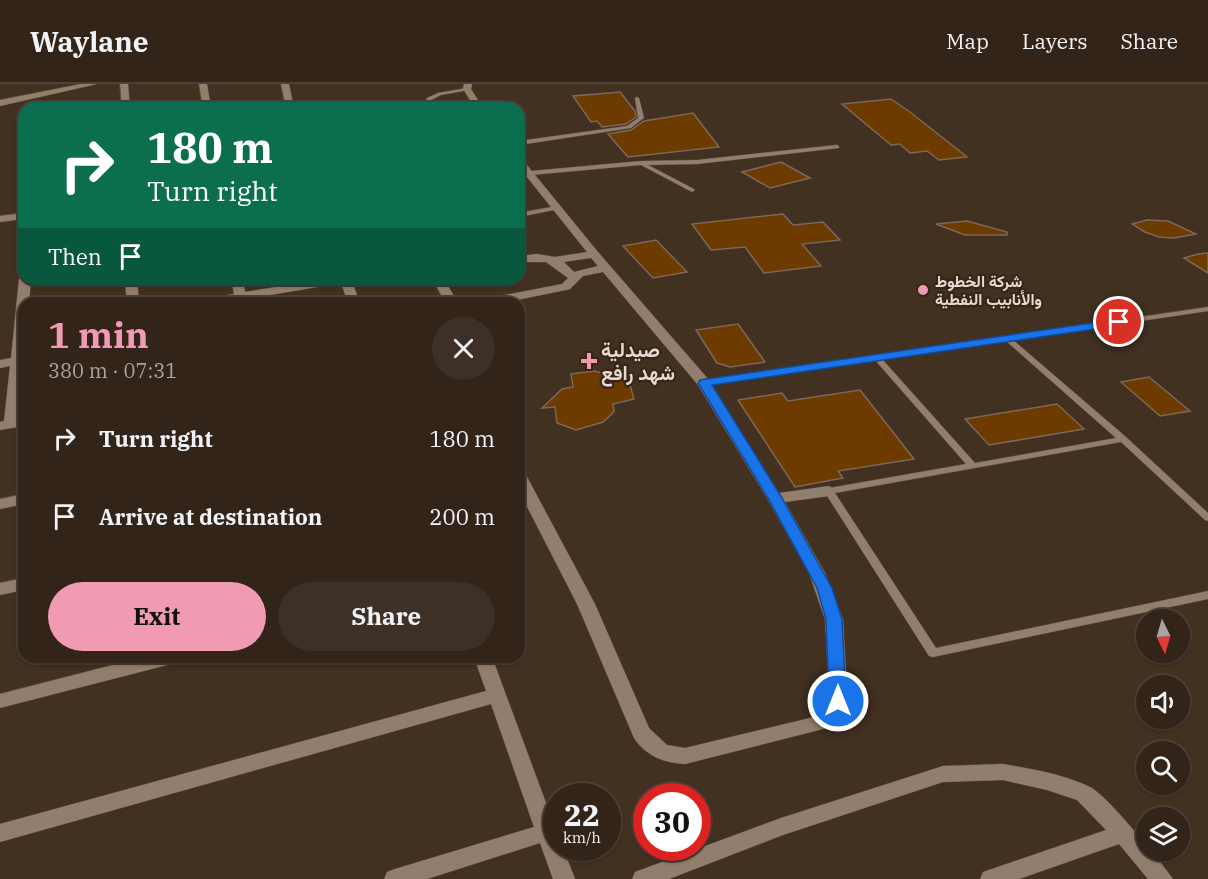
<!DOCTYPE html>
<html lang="en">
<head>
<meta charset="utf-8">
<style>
  body { margin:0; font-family:"IBM Plex Serif",Vazirmatn,serif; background:#3d3026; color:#f1f3f6; height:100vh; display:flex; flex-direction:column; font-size:22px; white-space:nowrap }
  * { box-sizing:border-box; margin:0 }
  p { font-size:20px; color:#a8a4a2 }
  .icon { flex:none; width:33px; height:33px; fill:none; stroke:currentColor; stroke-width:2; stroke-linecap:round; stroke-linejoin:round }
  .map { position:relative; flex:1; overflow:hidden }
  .panel { position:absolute; left:18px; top:213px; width:507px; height:366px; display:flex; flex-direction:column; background:#322419; border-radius:18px; box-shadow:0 2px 4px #0004,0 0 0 2px #4d4138 }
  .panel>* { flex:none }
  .guide { position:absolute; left:18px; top:18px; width:507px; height:183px; border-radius:18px; box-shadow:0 2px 4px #0004,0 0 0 2px #4d4138; background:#0b6e4f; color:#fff; overflow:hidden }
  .needle { width:39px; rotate:175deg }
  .controls { position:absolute; left:1136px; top:525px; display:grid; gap:12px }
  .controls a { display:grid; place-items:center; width:54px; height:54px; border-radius:50%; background:#322419; box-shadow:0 2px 4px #0004,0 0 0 2px #4d4138; font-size:30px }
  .speed { position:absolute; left:543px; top:699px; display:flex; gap:12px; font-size:30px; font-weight:700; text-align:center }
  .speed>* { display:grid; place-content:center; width:78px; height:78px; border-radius:50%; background:#322419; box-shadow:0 2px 4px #0004,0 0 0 2px #4d4138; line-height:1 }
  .speed small { font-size:15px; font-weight:400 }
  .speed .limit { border:9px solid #d22; background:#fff; color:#111 }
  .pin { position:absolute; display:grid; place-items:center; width:51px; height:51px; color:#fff; margin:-26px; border:3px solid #fff; border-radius:50%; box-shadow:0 2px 6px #0007 }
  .me { position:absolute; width:66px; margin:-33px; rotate:0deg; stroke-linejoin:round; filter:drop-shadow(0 0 4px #0008) }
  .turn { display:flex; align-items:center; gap:21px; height:126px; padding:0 30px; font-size:27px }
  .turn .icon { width:78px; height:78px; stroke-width:2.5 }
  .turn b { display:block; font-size:42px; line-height:51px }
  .then { display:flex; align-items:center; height:57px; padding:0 30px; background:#0003; gap:12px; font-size:22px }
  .round { display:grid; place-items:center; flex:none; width:63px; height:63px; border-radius:32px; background:#3d3026 }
  .head { display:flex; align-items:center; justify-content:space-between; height:102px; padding:0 30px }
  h1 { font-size:36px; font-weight:700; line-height:45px; color:#f19ab4 }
  .primary-button { display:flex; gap:12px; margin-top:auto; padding:12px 30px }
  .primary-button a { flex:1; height:69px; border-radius:36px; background:#f19ab4; color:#111; font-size:24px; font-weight:700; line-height:69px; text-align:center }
  .primary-button a+a { background:#3d3026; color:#f1f3f6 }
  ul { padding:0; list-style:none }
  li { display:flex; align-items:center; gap:18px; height:78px; padding:0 30px }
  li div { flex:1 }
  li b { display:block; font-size:22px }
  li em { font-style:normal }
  header { display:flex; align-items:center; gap:36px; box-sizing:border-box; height:84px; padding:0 30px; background:#322419; border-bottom:2px solid #4d4138 }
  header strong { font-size:28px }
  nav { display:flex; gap:33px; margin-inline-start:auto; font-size:21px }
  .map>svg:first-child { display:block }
</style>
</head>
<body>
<header>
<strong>Waylane</strong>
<nav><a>Map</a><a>Layers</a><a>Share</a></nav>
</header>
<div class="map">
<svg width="1208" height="795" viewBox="0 0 1208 795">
  <rect width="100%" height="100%" fill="#423021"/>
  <g fill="#6d3b00" stroke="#7c6858" stroke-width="1.5">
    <path d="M620 8 635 27 636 33 626 40 602 43 597 37 591 38 573 12Z"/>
    <path d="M891 15 910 28 967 73 939 76 927 67 910 69 900 60 891 61 842 20Z"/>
    <path d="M693 29 719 63 628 73 608 50 631 46 644 37Z"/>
    <path d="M781 78 810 94 770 104 742 88Z"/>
    <path d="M783 130 793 141 823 138 840 156 802 160 821 182 764 189 745 163 711 166 692 140Z"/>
    <path d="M1147 136 1168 137 1196 150 1174 154 1159 153 1145 148 1132 140Z"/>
    <path d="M967 137 1007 148V151H965L936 140Z"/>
    <path d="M656 156 687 188 653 194 623 162Z"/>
    <path d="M1208 169V189L1184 174 1198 170Z"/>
    <path d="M738 240 765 278 730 283 717 279 696 246Z"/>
    <path d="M595 287 629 297 634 315 613 320 614 328 603 338 576 346 557 339 555 323 542 324 562 305 573 303 571 290Z"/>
    <path d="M1149 293 1190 327 1160 332 1121 298Z"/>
    <path d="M860 306 914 375 838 387 843 394 795 403 738 316 782 309 788 317Z"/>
    <path d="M1057 320 1084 345 989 361 965 335Z"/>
  </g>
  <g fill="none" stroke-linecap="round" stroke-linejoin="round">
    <g stroke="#5d4e41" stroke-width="1">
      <g id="lane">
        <path d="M467 4H469V6L441 11 431 16 430 24H424L427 14 438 9Z"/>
        <path d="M637 13 639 14 644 34 631 44 519 61V57L627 42 638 34 635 14Z"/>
        <path d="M837 61 839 62V64L697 80 648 81 694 105 695 106 692 108 641 81 531 91 528 89 531 87 641 77 697 76Z"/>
        <path d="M557 122 559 123V125L519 133V129Z"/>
        <path d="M1208 223V227L1013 256 1126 353 1208 429V437L1205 436 1121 358 835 409 936 564 1208 507V515L933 573 929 572 824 407 829 404 966 380 875 276 704 301 700 299 704 297ZM1006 257 1116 354 975 379 882 275Z"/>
      </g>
    </g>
    <g stroke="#5d4e41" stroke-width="1">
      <g id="street">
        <path d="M81 0H97L0 22V16Z"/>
        <path d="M120 0H128L130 24H122Z"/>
        <path d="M199 0H207L211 24H203Z"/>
        <path d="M281 0H289L294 24H286Z"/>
        <path d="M464 0H472L471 5 483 24H475L463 5Z"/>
        <path d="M519 74 522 75 598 168 709 296 779 409 829 402 837 407 829 412 785 418 825 489 843 535 847 607 841 631 823 645 685 680C664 679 646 672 634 654L577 520 519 407V386L526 391 595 520 649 644 667 661 685 664 810 634 825 622 829 607 825 535 809 489 767 414 698 301 603 188 583 192 570 205 566 206 502 219H478L484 215 562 200 568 194 546 178H519V172L537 170 555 173 587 168 519 83ZM591 174 598 182 574 188 564 178Z"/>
        <path d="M24 129V135L0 138V132Z"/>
        <path d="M24 192V195H31L29 219H24V272L18 335 24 334V342L0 346V338L4 337 10 282 0 284V276L11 274 19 195Z"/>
        <path d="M125 195H137L139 219H127Z"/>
        <path d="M231 195H243L245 208 325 195H351L360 219H348L341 199 246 215 247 219H198L204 215 234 210Z"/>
        <path d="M432 195H444L458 219H446Z"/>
        <path d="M24 410V420L0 425V415Z"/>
        <path d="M24 494V506L0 511V499Z"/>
        <path d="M144 573H180L177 578 171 580 0 624V610Z"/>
        <path d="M474 573H492L556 746V764H563L575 795H553L540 759 427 795H384L387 788 395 785 534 743 491 620 0 758V740L486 607Z"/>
        <path d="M1003 680C1031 685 1063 690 1090 703 1105 711 1133 746 1146 760V766H1151L1173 795H1148L1119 760 1019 795H980L983 788 1106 746 1077 716 1047 706 1003 696 943 698 783 751 669 795H632L635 788 781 734 943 682Z"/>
      </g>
    </g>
    <use href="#lane" fill="#927e6d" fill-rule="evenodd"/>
    <use href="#street" fill="#927e6d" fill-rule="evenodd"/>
  </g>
  <path fill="#1a73e8" stroke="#114b97" stroke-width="1.5" d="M1119 235 1125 238 1123 241 712 301 782 414 832 504 842 535 846 617 844 622 838 624 832 622 829 617 826 535 817 504 768 414 698 299 700 296Z"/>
  <g fill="#f19ab4" stroke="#372618" stroke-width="2">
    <circle cx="923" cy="206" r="6"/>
    <path d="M586 268h6v6h6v6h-6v6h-6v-6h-6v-6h6z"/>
  </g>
  <g text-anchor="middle" stroke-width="4.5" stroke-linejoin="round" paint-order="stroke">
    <g font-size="16" font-weight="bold" fill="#e5d9d0" stroke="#372618" text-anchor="start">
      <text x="935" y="203">شركة الخطوط<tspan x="935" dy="18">والأنابيب النفطية</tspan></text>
    </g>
    <g font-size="20" font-weight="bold" fill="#e5d9d0" stroke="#372618" text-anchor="start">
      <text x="601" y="273">صيدلية<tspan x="601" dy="23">شهد رافع</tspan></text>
    </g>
  </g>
</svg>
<div class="controls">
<a><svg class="needle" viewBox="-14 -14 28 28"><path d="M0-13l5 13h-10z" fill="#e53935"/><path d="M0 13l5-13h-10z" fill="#a8a4a2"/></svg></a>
<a><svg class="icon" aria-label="sound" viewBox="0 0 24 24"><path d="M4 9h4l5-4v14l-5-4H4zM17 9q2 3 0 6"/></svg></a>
<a><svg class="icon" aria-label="search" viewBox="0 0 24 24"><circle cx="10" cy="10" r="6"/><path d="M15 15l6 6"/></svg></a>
<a><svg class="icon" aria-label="layers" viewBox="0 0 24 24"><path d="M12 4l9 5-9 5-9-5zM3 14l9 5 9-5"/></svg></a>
</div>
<div class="speed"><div>22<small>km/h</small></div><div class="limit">30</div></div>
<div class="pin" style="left:1119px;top:238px;background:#d93025"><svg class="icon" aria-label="arrive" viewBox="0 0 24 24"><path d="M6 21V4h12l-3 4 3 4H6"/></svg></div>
<svg class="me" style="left:838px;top:617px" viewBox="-20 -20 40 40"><circle r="17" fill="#1a73e8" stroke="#fff" stroke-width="3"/><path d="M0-11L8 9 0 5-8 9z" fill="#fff"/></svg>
<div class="guide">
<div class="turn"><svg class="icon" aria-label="right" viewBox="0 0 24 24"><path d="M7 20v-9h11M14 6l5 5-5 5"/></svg><div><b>180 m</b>Turn right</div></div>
<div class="then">Then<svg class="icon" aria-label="arrive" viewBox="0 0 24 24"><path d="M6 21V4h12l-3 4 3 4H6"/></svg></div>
</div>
<section class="panel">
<div class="head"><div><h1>1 min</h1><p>380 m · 07:31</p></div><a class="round"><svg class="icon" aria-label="close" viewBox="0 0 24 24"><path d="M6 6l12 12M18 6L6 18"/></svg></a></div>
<ul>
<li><svg class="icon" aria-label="right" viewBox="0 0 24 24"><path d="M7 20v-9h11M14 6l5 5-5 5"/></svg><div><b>Turn right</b></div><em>180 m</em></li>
<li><svg class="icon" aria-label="arrive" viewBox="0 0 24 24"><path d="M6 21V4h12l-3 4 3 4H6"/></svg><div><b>Arrive at destination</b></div><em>200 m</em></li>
</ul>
<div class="primary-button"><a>Exit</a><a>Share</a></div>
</section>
</div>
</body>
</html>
